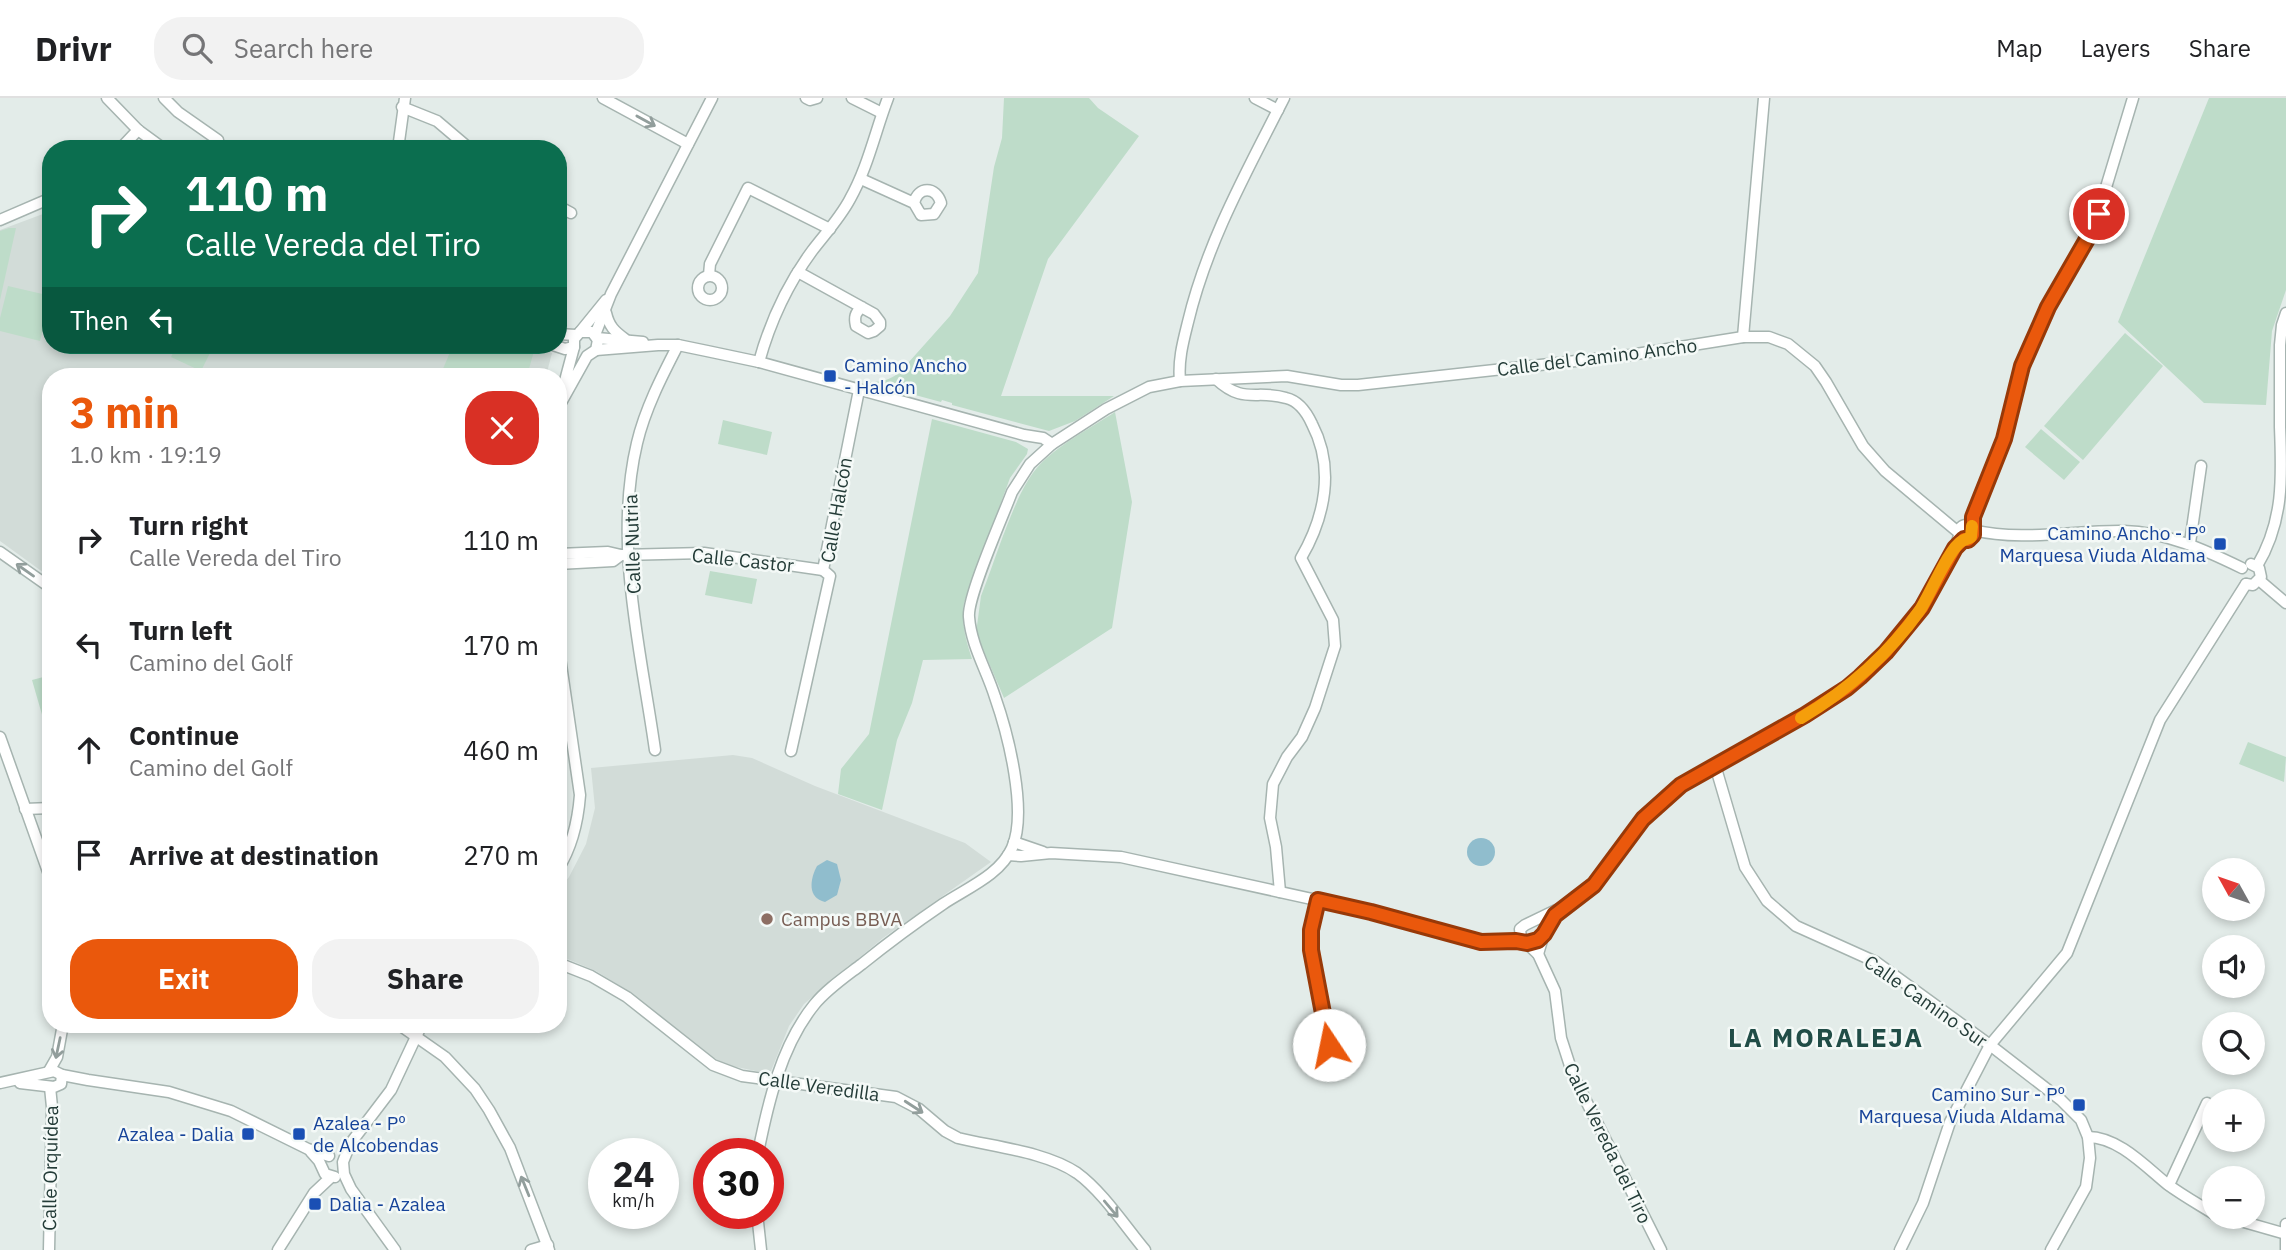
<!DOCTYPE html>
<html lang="en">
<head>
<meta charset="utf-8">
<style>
  body { margin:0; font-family:"IBM Plex Sans",sans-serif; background:#f2f2f2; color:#202124; height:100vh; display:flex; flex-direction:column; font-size:26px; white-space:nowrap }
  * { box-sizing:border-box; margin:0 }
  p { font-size:23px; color:#757577 }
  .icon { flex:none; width:38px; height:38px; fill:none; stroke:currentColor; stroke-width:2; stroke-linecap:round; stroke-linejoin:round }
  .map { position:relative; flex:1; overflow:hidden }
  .panel { position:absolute; left:42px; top:270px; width:525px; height:665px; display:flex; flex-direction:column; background:#fff; border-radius:28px; box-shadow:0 4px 10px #0003 }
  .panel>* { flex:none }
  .banner { position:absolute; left:42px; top:42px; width:525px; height:214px; border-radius:28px; box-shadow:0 4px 10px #0003; background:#0b6e4f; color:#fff; overflow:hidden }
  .needle { width:46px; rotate:310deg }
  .fabs { position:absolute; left:2202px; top:760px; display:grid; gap:14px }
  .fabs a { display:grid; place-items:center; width:63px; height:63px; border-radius:50%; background:#fff; box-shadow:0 4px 10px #0003; font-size:35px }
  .speed { position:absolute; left:588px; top:1040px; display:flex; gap:14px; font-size:35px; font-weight:700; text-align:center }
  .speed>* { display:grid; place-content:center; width:91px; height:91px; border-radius:50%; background:#fff; box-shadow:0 4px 10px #0003; line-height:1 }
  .speed small { font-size:18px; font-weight:400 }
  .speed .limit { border:10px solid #d22; background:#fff; color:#111 }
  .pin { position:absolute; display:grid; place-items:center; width:60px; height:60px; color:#fff; margin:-30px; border:4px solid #fff; border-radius:50%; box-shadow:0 2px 7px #0007 }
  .me { position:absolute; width:77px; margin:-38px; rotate:349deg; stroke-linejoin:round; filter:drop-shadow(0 0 5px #0008) }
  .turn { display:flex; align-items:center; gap:24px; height:147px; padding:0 28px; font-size:32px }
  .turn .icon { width:91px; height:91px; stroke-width:2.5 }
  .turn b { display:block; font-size:49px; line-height:60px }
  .then { display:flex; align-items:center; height:66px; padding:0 28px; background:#0003; gap:14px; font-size:26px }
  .round { display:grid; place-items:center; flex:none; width:74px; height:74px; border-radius:28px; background:#f2f2f2 }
  .headline { display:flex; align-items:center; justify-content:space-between; height:119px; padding:0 28px }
  h1 { font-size:42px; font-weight:800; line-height:52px; color:#ea580c }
  .action { display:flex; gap:14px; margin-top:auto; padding:14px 28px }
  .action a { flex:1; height:80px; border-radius:28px; background:#ea580c; color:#fff; font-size:28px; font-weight:800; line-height:80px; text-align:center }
  .action a+a { background:#f2f2f2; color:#202124 }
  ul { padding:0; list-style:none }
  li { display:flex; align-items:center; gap:21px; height:105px; padding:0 28px }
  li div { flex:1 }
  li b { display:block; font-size:26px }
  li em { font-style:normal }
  header { display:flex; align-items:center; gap:42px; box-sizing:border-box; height:98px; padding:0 35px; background:#fff; border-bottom:2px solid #e0e0e0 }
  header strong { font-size:33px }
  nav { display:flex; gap:38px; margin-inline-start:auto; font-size:24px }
  .search { width:490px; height:63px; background:#f2f2f2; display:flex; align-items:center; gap:18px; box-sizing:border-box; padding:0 24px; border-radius:28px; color:#757577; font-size:26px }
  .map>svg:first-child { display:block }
</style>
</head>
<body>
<header>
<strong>Drivr</strong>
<div class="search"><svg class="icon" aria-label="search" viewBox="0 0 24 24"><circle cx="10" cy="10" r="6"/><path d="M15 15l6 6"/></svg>Search here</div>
<nav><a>Map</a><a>Layers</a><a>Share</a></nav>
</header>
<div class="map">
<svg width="2286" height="1152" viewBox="0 0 2286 1152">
  <rect width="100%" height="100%" fill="#e3ece9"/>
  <g fill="#d2dcd8">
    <path d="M51 113V247H532L552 255 546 278H51V480L0 443V132Z"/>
    <path d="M733 657 752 660 815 688 965 745 991 764 883 840 804 906 789 928 771 973 765 975 727 967 709 957 625 891 596 873 558 857V793L569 779 586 746 595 710 591 670Z"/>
  </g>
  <g fill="#bedcc9">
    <path d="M1004 0H1089L1098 10 1139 38 1048 161 1001 298H1114L1075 323 1049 333 952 307V305L942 302 941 304 867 284C881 284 889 283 900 274L950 218 978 175 994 69 1002 40Z"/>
    <path d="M2209 0H2286V192L2272 233 2266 307 2204 305 2118 224Z"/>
    <path d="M9 130H16L0 202V133Z"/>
    <path d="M8 188 51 198 40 243 0 233V220Z"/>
    <path d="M2125 235 2163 268 2083 362 2044 328Z"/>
    <path d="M177 247H214L201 273 171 259Z"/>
    <path d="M453 247H511L534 253 527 278H440Z"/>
    <path d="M1115 314 1132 404 1112 530 1004 600 976 535 981 498C995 464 1014 397 1036 371 1057 347 1089 331 1115 314Z"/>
    <path d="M932 321 1016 344 1028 351 1027 356 1010 380 964 505C961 526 966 542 972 561L923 562 912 605 897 642 882 712 838 696 841 671 869 636Z"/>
    <path d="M723 322 772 334 767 357 718 346Z"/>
    <path d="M2041 331 2080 364 2064 382 2025 349Z"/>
    <path d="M710 473 757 481 752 506 705 497Z"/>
    <path d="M51 577V625L45 627 32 582Z"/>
    <path d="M2248 644 2286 659 2284 684 2239 666Z"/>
  </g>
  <g fill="#90bdcd">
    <circle cx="1481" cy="754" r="14"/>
    <path d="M827 762 837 766 841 782 837 797 825 804C807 800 810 781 817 768Z"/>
  </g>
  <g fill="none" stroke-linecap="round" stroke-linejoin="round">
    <g stroke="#a6b4b0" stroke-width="13">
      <g id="minor">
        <path d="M107 0 138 32 164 51"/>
        <path d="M164 0 178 14 218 42 217 51"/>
        <path d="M603 0 688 46"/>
        <path d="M806 0 810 2 817 0"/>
        <path d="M852 0 882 15"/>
        <path d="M1255 0 1278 12"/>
        <path d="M402 9 437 23 470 51"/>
        <path d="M120 51 138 32"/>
        <path d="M398 51 405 0"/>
        <path d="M861 81 914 105 921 117 934 116 941 105C936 88 918 88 914 105"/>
        <path d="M558 108 571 115"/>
        <path d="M0 122 51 100"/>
        <path d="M798 174 874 216 880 224V228L874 233 868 235 856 228C854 219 855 215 862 209"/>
        <path d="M709 177 710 166 748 90 830 131"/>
        <circle cx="710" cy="190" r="12"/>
        <path d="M606 215C609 228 614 233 625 241"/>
        <path d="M580 234 606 202"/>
        <path d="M558 236 576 237"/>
        <path d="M595 237 611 196 712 0"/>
        <path d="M1743 239 1764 0"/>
        <path d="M597 240 643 244"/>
        <path d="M553 247 565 251 574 249"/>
        <path d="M596 252 658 247H678L707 253 759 264 1024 337 1043 340 1052 346"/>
        <path d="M759 264C770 224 787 187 812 153 825 136 840 120 850 101 868 69 875 34 888 0"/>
        <path d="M1216 281C1244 307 1256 291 1286 300 1299 303 1307 315 1312 326 1335 370 1325 419 1301 460L1333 522 1335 548 1315 610 1302 639 1287 659 1273 686 1270 720 1276 749 1280 794"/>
        <path d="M1180 283C1178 262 1183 244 1188 224 1207 144 1247 73 1284 0"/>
        <path d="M558 309 574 249V241L580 234H592L598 242 596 252 587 258 558 310"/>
        <circle cx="1966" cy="434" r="7"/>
        <path d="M1972 430 1973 419 2004 341 2022 268 2048 209 2094 129 2133 0"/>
        <path d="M1973 432C2022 444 2074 432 2124 433 2166 434 2205 452 2242 470"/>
        <path d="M2190 445 2201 368"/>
        <path d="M0 454 51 490"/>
        <path d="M558 456 608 454 621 457 704 455 823 472"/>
        <path d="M558 466 613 463 621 457"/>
        <path d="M2257 468C2284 423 2282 379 2280 329 2280 302 2280 274 2280 247L2282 227 2286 215"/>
        <path d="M2259 482 2286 505"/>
        <path d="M2246 486 2253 487 2261 479 2259 470 2251 466"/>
        <path d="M558 546 580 697C578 723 572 749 558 771"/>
        <path d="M0 639 51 782"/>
        <path d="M655 652C641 552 613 446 637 345 645 311 662 278 678 247"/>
        <path d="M791 653 830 478 823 472 859 292"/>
        <path d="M1715 667 1745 769 1767 803 1796 828 1876 864 1990 947 2061 1002 2081 1022 2088 1039 2090 1060 2086 1089 2051 1152"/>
        <path d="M25 711 51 710"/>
        <path d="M1014 744 1043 754"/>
        <path d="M1008 757 1021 758 1051 755 1121 759 1371 814 1476 843 1524 844"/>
        <path d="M1318 802 1311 832V852L1329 947"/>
        <path d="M1546 832C1557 810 1579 804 1595 786 1625 752 1640 719 1678 690 1704 669 1737 657 1766 641 1840 598 1892 561 1935 485 1944 469 1954 455 1959 438"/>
        <path d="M1543 839 1538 856 1521 840 1520 831 1525 827 1556 812"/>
        <path d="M1538 856 1555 893 1561 940 1573 977 1661 1152"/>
        <path d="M558 865 591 878 627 899 713 967 742 978 896 999 919 1011 945 1033 958 1040C995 1049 1046 1054 1077 1075 1102 1093 1125 1128 1145 1152"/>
        <path d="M398 926 445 959 475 991 489 1012 510 1050 549 1152"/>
        <path d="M49 973 57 959 63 926"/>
        <path d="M0 985 54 973 62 977 88 982 169 994 231 1013 308 1051 329 1058"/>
        <path d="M20 985 54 989 61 986 62 977"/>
        <path d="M2088 1039C2118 1039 2145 1068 2167 1086 2182 1097 2198 1106 2214 1116"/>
        <path d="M311 1054 319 1063 325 1076 335 1079"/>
        <path d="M758 1055C768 1005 781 948 814 907 827 891 845 879 862 866 888 845 915 825 943 806 967 790 1000 777 1012 750 1028 714 1008 636 995 599 987 573 971 547 969 519 967 499 1003 418 1012 394L1030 366 1052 346 1106 311 1149 289 1180 283 1287 278 1341 287H1358L1630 257 1743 239H1769L1788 246 1815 268 1826 284 1863 348 1885 373 1958 434"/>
        <path d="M2169 1087 2207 1005"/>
        <path d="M757 1115 761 1152"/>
        <path d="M2223 1118 2286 1136"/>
        <path d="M49 1152 52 1009 50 989"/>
        <path d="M278 1152 314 1095 331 1079"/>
        <path d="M395 1152 351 1091 344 1076 343 1064 350 1046 391 992 422 926"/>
        <path d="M531 1152 548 1147"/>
        <path d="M1900 1152 1923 1105 1950 1024 1990 947 2067 855 2160 622 2246 486"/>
        <path d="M2286 1152V1126"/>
      </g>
    </g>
    <use href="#minor" stroke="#fff" stroke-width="10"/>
  </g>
  <defs><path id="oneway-shaft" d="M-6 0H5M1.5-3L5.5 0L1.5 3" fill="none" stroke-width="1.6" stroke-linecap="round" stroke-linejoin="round" transform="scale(1.75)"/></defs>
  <g stroke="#929e9c">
    <use href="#oneway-shaft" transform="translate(646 23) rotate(29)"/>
    <use href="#oneway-shaft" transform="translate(25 472) rotate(-145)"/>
    <use href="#oneway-shaft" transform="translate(58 950) rotate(102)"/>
    <use href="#oneway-shaft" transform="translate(914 1009) rotate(33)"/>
    <use href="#oneway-shaft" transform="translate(525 1088) rotate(-112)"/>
    <use href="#oneway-shaft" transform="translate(1111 1111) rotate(50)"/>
  </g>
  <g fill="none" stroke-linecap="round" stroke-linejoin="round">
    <g stroke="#983908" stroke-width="18">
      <path id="route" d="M1329 947 1311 852V832L1318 802 1371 814 1481 844 1516 843 1527 845 1538 842 1544 836 1555 817 1594 787 1643 721 1681 687 1805 617 1847 590 1860 579 1886 554 1922 510 1955 450 1964 441 1968 442 1973 437V419L2004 341 2022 268 2048 209 2094 129 2099 116"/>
    </g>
    <use href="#route" stroke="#ea580c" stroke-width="12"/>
    <path stroke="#f59e0b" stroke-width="12" d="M1801 620C1848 592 1888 557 1920 512 1930 497 1949 450 1962 443 1965 441 1968 441 1971 439L1972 428"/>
  </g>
  <g fill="#1a4fb4" stroke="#f4f9f7" stroke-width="2.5">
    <rect x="823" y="271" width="14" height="14" rx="3.5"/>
    <rect x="2213" y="439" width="14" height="14" rx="3.5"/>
    <rect x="2072" y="1000" width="14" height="14" rx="3.5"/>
    <rect x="241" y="1029" width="14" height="14" rx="3.5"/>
    <rect x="292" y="1029" width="14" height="14" rx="3.5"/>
    <rect x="308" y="1099" width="14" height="14" rx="3.5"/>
  </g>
  <circle fill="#8d6e63" stroke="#f4f9f7" stroke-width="2.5" cx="767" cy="821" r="7"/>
  <g text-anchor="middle" stroke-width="5" stroke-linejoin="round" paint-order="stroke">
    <g font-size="19" fill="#243c38" stroke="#f4f9f7">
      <text transform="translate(1597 259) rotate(-7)" y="7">Calle del Camino Ancho</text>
      <text transform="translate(836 412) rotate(-80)" y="7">Calle Halcón</text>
      <text transform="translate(632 446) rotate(-92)" y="7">Calle Nutria</text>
      <text transform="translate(743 462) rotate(6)" y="7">Calle Castor</text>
      <text transform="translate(1926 903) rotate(35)" y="7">Calle Camino Sur</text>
      <text transform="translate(819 988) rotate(8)" y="7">Calle Veredilla</text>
      <text transform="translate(1608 1045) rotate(64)" y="7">Calle Vereda del Tiro</text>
      <text transform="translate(50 1070) rotate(-89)" y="7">Calle Orquídea</text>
    </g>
    <g font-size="19" fill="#164399" stroke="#f4f9f7" text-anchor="start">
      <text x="844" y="274">Camino Ancho<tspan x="844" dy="22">- Halcón</tspan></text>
      <text x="2206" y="442" text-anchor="end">Camino Ancho - Pº<tspan x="2206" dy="22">Marquesa Viuda Aldama</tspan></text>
      <text x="2065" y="1003" text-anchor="end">Camino Sur - Pº<tspan x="2065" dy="22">Marquesa Viuda Aldama</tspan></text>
      <text x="313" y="1032">Azalea - Pº<tspan x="313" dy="22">de Alcobendas</tspan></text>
      <text x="234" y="1043" text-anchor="end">Azalea - Dalia</text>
      <text x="329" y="1113">Dalia - Azalea</text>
    </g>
    <g font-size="19" fill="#785e54" stroke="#f4f9f7" text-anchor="start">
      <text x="781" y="828">Campus BBVA</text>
    </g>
    <g font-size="26" font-weight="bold" letter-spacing="2" fill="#214d47" stroke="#f4f9f7">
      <text x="1826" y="949">LA MORALEJA</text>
    </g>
  </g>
</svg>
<div class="fabs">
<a><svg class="needle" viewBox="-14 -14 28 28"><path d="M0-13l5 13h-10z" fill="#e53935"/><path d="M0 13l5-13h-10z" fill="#757577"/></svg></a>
<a><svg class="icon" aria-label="sound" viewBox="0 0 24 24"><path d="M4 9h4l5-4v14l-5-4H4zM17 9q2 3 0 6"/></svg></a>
<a><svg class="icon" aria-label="search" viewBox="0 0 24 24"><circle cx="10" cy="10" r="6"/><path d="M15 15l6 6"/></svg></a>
<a>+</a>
<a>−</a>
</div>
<div class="speed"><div>24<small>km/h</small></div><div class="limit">30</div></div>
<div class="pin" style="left:2099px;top:116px;background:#d93025"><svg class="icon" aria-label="arrive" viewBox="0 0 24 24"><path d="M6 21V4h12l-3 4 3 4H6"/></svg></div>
<svg class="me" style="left:1329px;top:947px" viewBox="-20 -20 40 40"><circle r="19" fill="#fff"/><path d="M0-13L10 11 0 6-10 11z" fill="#ea580c"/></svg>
<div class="banner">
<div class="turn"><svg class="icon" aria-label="right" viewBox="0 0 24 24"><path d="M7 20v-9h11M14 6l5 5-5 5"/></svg><div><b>110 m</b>Calle Vereda del Tiro</div></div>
<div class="then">Then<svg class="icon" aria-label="left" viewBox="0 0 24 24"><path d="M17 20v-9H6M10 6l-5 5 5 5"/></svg></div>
</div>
<section class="panel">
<div class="headline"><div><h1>3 min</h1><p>1.0 km · 19:19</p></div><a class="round" style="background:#d93025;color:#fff"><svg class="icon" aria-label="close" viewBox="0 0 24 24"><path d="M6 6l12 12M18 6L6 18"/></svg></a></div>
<ul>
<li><svg class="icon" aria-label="right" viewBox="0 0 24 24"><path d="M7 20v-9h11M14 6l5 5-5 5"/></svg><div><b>Turn right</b><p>Calle Vereda del Tiro</p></div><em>110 m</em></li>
<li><svg class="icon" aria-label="left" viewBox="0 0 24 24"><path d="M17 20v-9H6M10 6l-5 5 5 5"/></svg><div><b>Turn left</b><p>Camino del Golf</p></div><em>170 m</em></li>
<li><svg class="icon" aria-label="ahead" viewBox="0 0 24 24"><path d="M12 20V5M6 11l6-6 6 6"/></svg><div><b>Continue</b><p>Camino del Golf</p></div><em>460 m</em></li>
<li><svg class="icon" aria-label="arrive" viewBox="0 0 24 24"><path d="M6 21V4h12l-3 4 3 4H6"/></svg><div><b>Arrive at destination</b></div><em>270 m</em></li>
</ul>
<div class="action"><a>Exit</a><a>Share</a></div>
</section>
</div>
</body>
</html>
